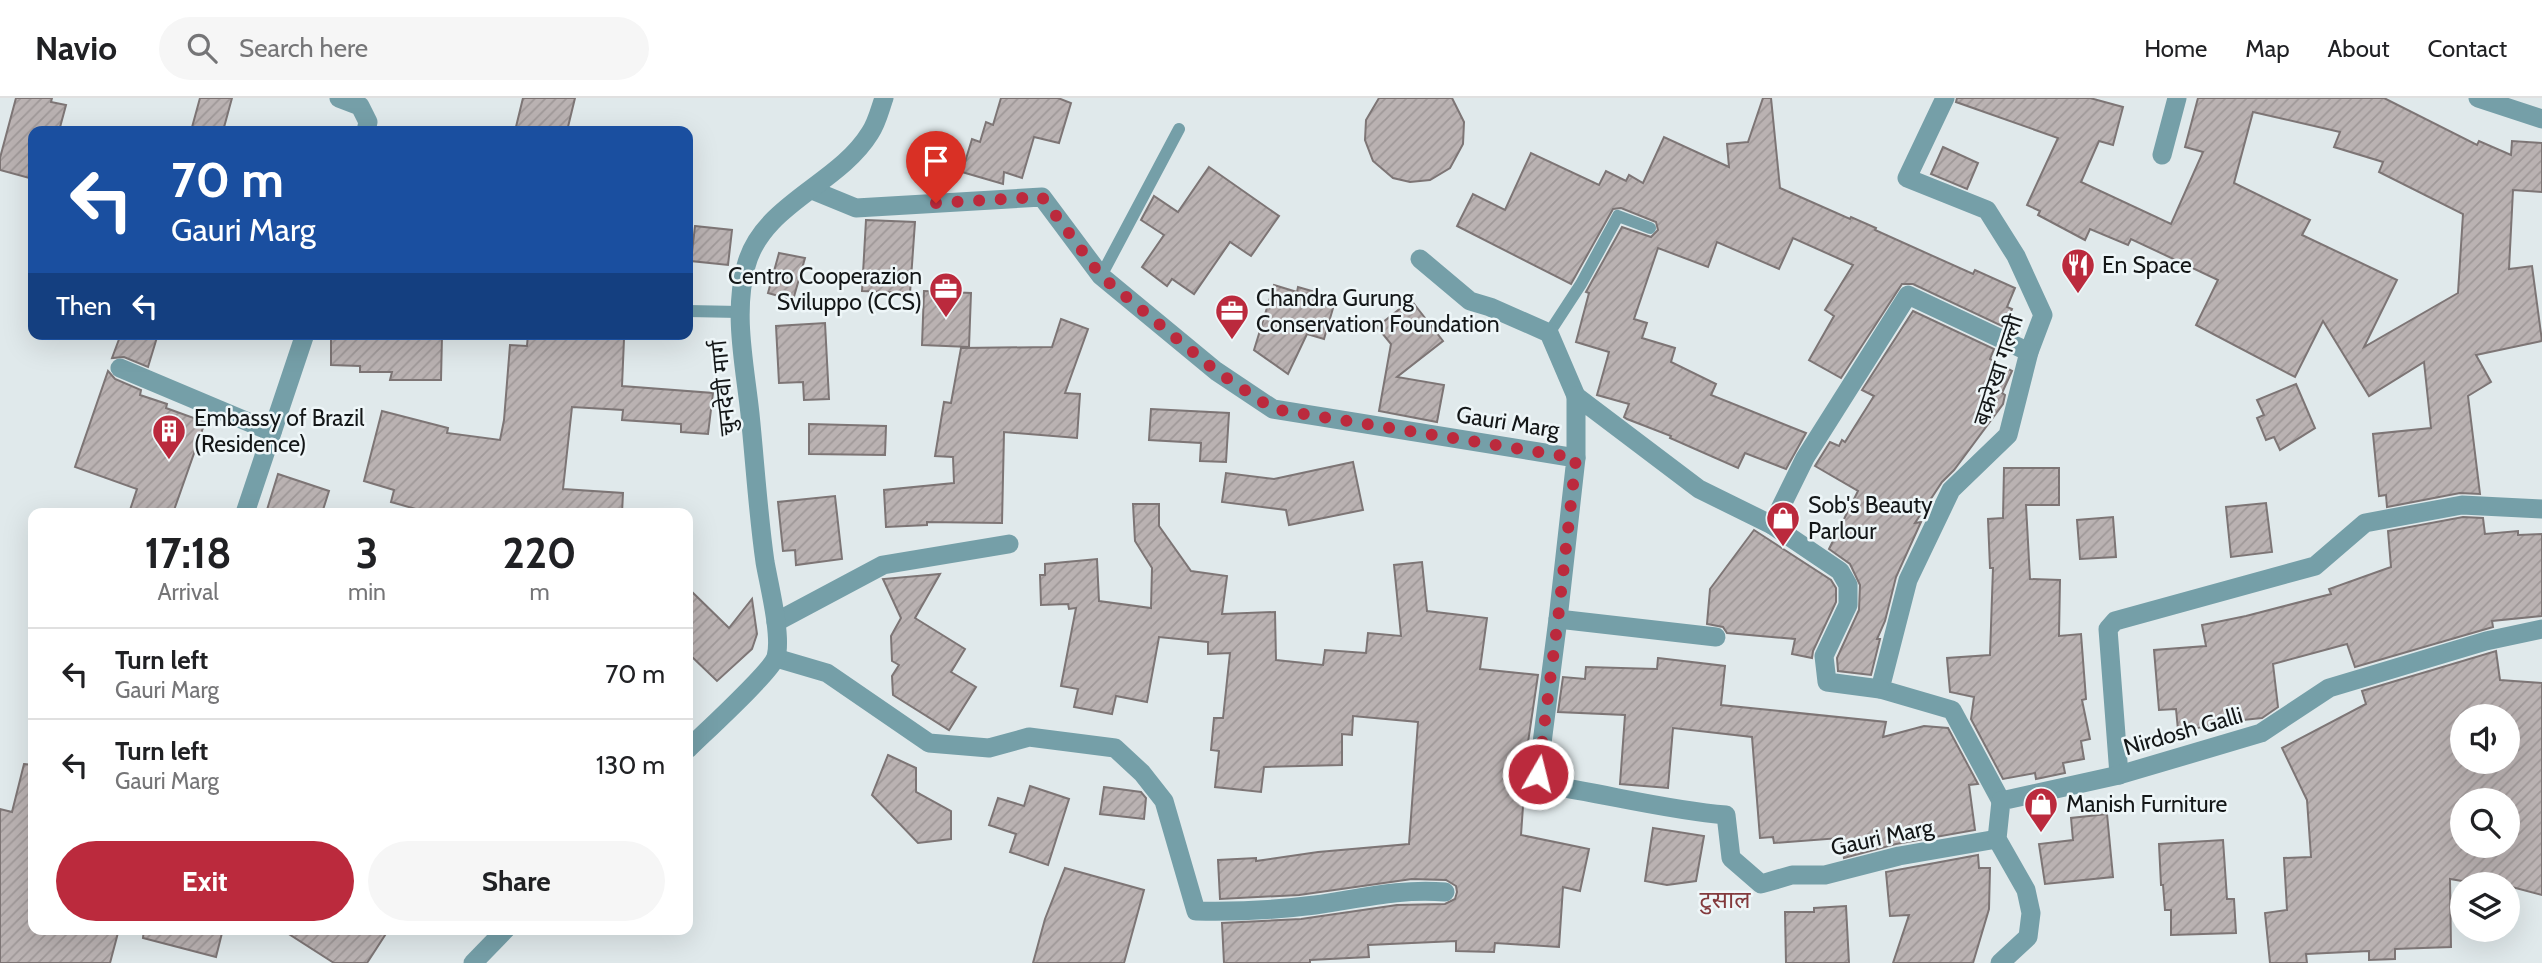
<!DOCTYPE html>
<html lang="en">
<head>
<meta charset="utf-8">
<style>
  body { margin:0; font-family:Cabin,"Noto Sans Devanagari",sans-serif; background:#f6f6f6; color:#202124; height:100vh; display:flex; flex-direction:column; font-size:26px; white-space:nowrap }
  * { box-sizing:border-box; margin:0 }
  p { font-size:23px; color:#757577 }
  .icon { flex:none; width:38px; height:38px; fill:none; stroke:currentColor; stroke-width:2; stroke-linecap:round; stroke-linejoin:round }
  .map { position:relative; flex:1; overflow:hidden }
  .drawer { position:absolute; left:28px; top:410px; width:665px; height:427px; display:flex; flex-direction:column; background:#fff; border-radius:14px; box-shadow:0 7px 28px #0002 }
  .drawer>* { flex:none }
  .guide { position:absolute; left:28px; top:28px; width:665px; height:214px; border-radius:14px; box-shadow:0 7px 28px #0002; background:#1a4fa0; color:#fff; overflow:hidden }
  .buttons { position:absolute; left:2450px; top:606px; display:grid; gap:14px }
  .buttons a { display:grid; place-items:center; width:70px; height:70px; border-radius:50%; background:#fff; box-shadow:0 7px 28px #0002; font-size:35px }
  .pin { position:absolute; display:grid; place-items:center; width:60px; height:60px; color:#fff; margin:-72px -30px; border-radius:50% 50% 50% 0; rotate:-45deg; box-shadow:0 0 7px #0007 }
  .pin .icon { rotate:45deg }
  .me { position:absolute; width:77px; margin:-38px; rotate:8deg; stroke-linejoin:round; filter:drop-shadow(0 0 5px #0008) }
  .turn { display:flex; align-items:center; gap:24px; height:147px; padding:0 28px; font-size:32px }
  .turn .icon { width:91px; height:91px; stroke-width:2.5 }
  .turn b { display:block; font-size:49px; line-height:60px }
  .then { display:flex; align-items:center; height:66px; padding:0 28px; background:#0003; gap:14px; font-size:26px }
  .eta { display:flex; justify-content:space-evenly; align-items:center; height:119px; text-align:center }
  .eta b { font-size:42px; font-weight:700; line-height:49px }
  .cta { display:flex; gap:14px; margin-top:auto; padding:14px 28px }
  .cta a { flex:1; height:80px; border-radius:42px; background:#bb2a3d; color:#fff; font-size:28px; font-weight:700; line-height:80px; text-align:center }
  .cta a+a { background:#f6f6f6; color:#202124 }
  ul { padding:0; list-style:none }
  li { display:flex; align-items:center; gap:21px; height:91px; padding:0 28px; border-top:2px solid #e0e0e0 }
  li div { flex:1 }
  li b { display:block; font-size:26px }
  li em { font-style:normal }
  header { display:flex; align-items:center; gap:42px; box-sizing:border-box; height:98px; padding:0 35px; background:#fff; border-bottom:2px solid #e0e0e0 }
  header strong { font-size:33px }
  nav { display:flex; gap:38px; margin-inline-start:auto; font-size:24px }
  .search { width:490px; height:63px; background:#f6f6f6; display:flex; align-items:center; gap:18px; box-sizing:border-box; padding:0 24px; border-radius:38px; color:#757577; font-size:26px }
  .map>svg:first-child { display:block }
</style>
</head>
<body>
<header>
<strong>Navio</strong>
<div class="search"><svg class="icon" aria-label="search" viewBox="0 0 24 24"><circle cx="10" cy="10" r="6"/><path d="M15 15l6 6"/></svg>Search here</div>
<nav><a>Home</a><a>Map</a><a>About</a><a>Contact</a></nav>
</header>
<div class="map">
<svg width="2542" height="865" viewBox="0 0 2542 865">
  <defs>
    <pattern id="building-hatch" width="6" height="6" patternUnits="userSpaceOnUse" patternTransform="scale(1.75)"><rect width="6" height="6" fill="#bab2b2"/><path d="M-1 1l2-2M0 6l6-6M5 7l2-2" fill="none" stroke="#9f9898"/></pattern>
  </defs>
  <rect width="100%" height="100%" fill="#e0e9eb"/>
  <g fill="url(#building-hatch)" stroke="#7d7575" stroke-width="2" fill-rule="evenodd">
    <path d="M16 0H52L51 4 66 7 59 33H33V81L0 72V60Z"/>
    <path d="M200 0H232L223 33H191Z"/>
    <path d="M523 0H575L567 33H515Z"/>
    <path d="M1001 0H1058L1071 5 1059 45 1034 39 1022 80 1004 74 1003 86 962 74 972 41 980 44 986 24 993 27Z"/>
    <path d="M1379 0H1452L1464 24 1463 46 1450 70 1430 82 1410 84 1393 80 1373 63 1365 42 1366 22Z"/>
    <path d="M1763 0H1771L1780 90 1850 121 1851 119 1876 130 1875 132 1973 176 1975 172 2015 190 2007 209 2012 211 2004 229 1913 186H1902L1841 280 1809 262 1834 218 1825 212 1853 167 1793 140 1779 171 1717 144 1708 169 1658 150 1634 221 1647 225 1642 240 1675 250 1671 264 1716 286 1711 297 1806 335 1786 371 1745 355 1738 370 1670 340 1671 338 1627 321 1624 319 1629 306 1597 297 1609 254 1576 244 1589 195 1586 194 1622 129 1651 139 1658 132 1656 124 1621 110 1613 111 1571 186 1457 128 1473 96 1505 112 1531 55 1599 87 1606 73 1626 83 1629 77 1643 85 1664 39 1729 69 1727 46 1748 44Z"/>
    <path d="M1957 0H2090L2123 9 2113 47 2099 43 2081 84 2171 126 2203 54 2185 49 2198 0H2384L2477 47 2479 43 2511 57 2512 43 2542 45V94L2513 92 2509 171 2532 168 2542 243 2476 257 2491 284 2468 298 2480 396 2460 395 2387 409 2386 397 2379 398 2373 336 2431 330 2424 264 2369 298 2323 223 2295 279 2196 227 2218 182 2131 141 2128 147 2090 131 2085 142 2038 117 2040 113 2027 107 2058 40 1956 4ZM2253 14 2340 34 2334 49 2383 64 2379 74 2463 116 2458 195 2364 249 2397 182 2302 137 2310 122 2234 85Z"/>
    <path d="M1943 49 1978 65 1967 91 1931 76Z"/>
    <path d="M1209 69 1279 118 1251 158 1230 144 1194 196 1172 181 1167 188 1142 169 1164 137 1141 122 1154 98 1178 114Z"/>
    <path d="M866 122 915 124 910 195 862 193Z"/>
    <path d="M695 128 732 132 728 167 691 163Z"/>
    <path d="M779 155 805 160 793 202 768 195Z"/>
    <path d="M1274 187 1297 194 1298 189 1336 200 1324 241 1307 236 1288 276 1254 252Z"/>
    <path d="M924 193 971 195 969 249 922 247Z"/>
    <path d="M1411 202 1443 243 1397 279 1444 287 1437 324 1379 313 1391 246 1377 229Z"/>
    <path d="M1913 213 1994 251 1990 261 2012 273 2002 295 2005 297 2003 306 1954 372 1942 384 1915 425 1921 424 1896 479 1885 523 1877 541H1880L1871 577 1838 573 1837 560 1859 512 1860 487 1850 466 1829 451 1858 393 1815 368 1830 344 1839 348 1842 342 1845 344 1874 298 1862 292Z"/>
    <path d="M1061 221 1088 231 1065 295 1080 296 1077 340 1004 334 1002 425 927 424V427L886 429 884 392 954 385 953 359 935 358 944 304 951 305 961 250 1052 249Z"/>
    <path d="M825 225 829 301 804 302 803 284 779 285 776 228Z"/>
    <path d="M121 236H158L148 269 124 259 112 260Z"/>
    <path d="M331 236 442 238 441 282H390L392 274H360V268L331 267Z"/>
    <path d="M528 236 624 241 622 288 713 295 708 336 681 334V326L622 322 623 312 572 309 563 391 623 395 622 415H430L391 404 394 392 364 383 382 313 448 330 447 335 500 342 504 322 510 247 527 248Z"/>
    <path d="M108 273 115 281 141 292 140 297 167 306 166 310 205 324 173 415H129L137 391 75 369Z"/>
    <path d="M2296 286 2315 330 2280 352 2274 339 2266 342 2257 320 2264 317 2257 302Z"/>
    <path d="M1151 311 1229 315 1226 364 1200 363 1201 345 1149 342Z"/>
    <path d="M809 326 886 328 885 357 809 356Z"/>
    <path d="M1353 364 1363 412 1289 427 1286 412 1222 404 1226 375 1274 381Z"/>
    <path d="M2004 370H2059V407H2026L2030 481 2060 482 2059 538 2081 536 2086 601 2082 602 2090 641 2081 643 2084 661 2063 665 2065 675 2036 681 2035 675 2003 681 1971 621 1974 599 1950 594 1947 560 1990 557 1993 470H1990L1988 421 2003 420Z"/>
    <path d="M278 376 329 393 322 415H266Z"/>
    <path d="M835 398 842 461 796 467 795 452 783 453 778 404Z"/>
    <path d="M2266 405 2272 454 2231 459 2226 409Z"/>
    <path d="M1133 406H1159V428L1191 473 1227 478 1222 516 1275 514 1276 562 1323 567 1325 552 1366 555 1368 535 1401 538 1394 467 1422 464 1427 513 1487 520 1480 571 1538 577 1527 651 1521 737 1589 751 1580 793 1563 789 1559 849 1495 845 1494 854 1456 853V843L1368 847 1369 859 1310 862V865H1224L1222 825 1301 821 1397 807 1445 806 1455 801 1457 794 1456 788 1446 782 1412 781 1299 797 1220 801 1218 762 1256 760V763L1318 754 1409 746 1418 624 1353 618 1352 637 1342 636V667L1264 669 1261 694 1215 689 1219 653 1211 652 1214 620H1223L1230 555 1208 556V544L1159 539 1147 604 1116 598 1112 616 1074 609 1078 591 1061 588 1076 510 1069 511 1068 506 1041 507 1040 477H1045V466L1097 461 1099 503 1151 510 1152 470 1135 443Z"/>
    <path d="M2113 419 2116 459 2080 461 2077 422Z"/>
    <path d="M2463 419 2483 420 2485 436 2518 433V437L2542 436V518L2492 523 2493 529 2355 569 2347 546 2273 566 2278 609 2262 620 2214 625 2215 628 2178 632 2176 611 2159 612 2154 552 2206 548 2202 527 2246 518 2331 496 2329 491 2391 469 2388 433Z"/>
    <path d="M1754 432 1831 482 1836 490V504L1813 553 1812 560 1792 556 1795 541 1727 535 1723 529 1707 526 1710 491Z"/>
    <path d="M940 476 915 520 965 551 951 574 976 589 949 632 893 597 892 578 899 567 892 563 891 538 901 520 883 481Z"/>
    <path d="M688 490 729 530 752 501 757 536 752 551 717 583 688 555Z"/>
    <path d="M2496 553 2500 582 2542 585V797L2508 788V786H2480L2450 781 2451 849 2395 851V861L2369 862V853L2306 856 2307 865H2270L2265 815 2287 812 2284 760 2311 759 2307 702 2282 650 2366 606 2362 593ZM2462 618H2508V663H2462ZM2462 702H2508V747H2462Z"/>
    <path d="M1658 560 1725 568 1721 607 1886 624 1883 639 1924 628 1948 630 1978 686 1969 687 1975 732 1896 746 1844 760 1840 740 1774 745 1773 739 1760 740 1752 639 1673 630 1668 690 1620 686 1625 617 1558 614 1563 579 1585 581 1586 569 1657 571Z"/>
    <path d="M888 657 916 670V694L951 713V741L918 745 872 697Z"/>
    <path d="M24 666 33 667V831H119L110 865H0V711L12 714Z"/>
    <path d="M1030 688 1069 701 1048 767 1010 754 1016 736 989 727 998 700 1024 708Z"/>
    <path d="M1104 689 1141 694 1146 700 1144 721 1100 716Z"/>
    <path d="M2107 716 2113 779 2045 786 2039 746 2073 742 2071 720Z"/>
    <path d="M1653 730 1704 738 1696 783 1667 787 1645 783Z"/>
    <path d="M2223 742 2227 801H2234L2236 835 2171 837V812H2165L2163 787H2161L2159 746Z"/>
    <path d="M1978 757 1979 770H1990L1989 811 1973 865H1893L1909 817 1890 818 1886 774Z"/>
    <path d="M1065 770 1144 792 1124 865H1033L1045 821Z"/>
    <path d="M1846 808 1849 865H1786L1785 814H1814V810Z"/>
    <path d="M144 831H223L216 859 143 840Z"/>
    <path d="M281 831H389L367 865H334Z"/>
  </g>
  <g fill="none" stroke-linecap="round" stroke-linejoin="round">
    <g stroke="#759fa8" stroke-width="12">
      <path d="M1101 178 1179 31"/>
      <path d="M688 213 739 214"/>
      <path d="M1549 235 1581 186 1618 118 1650 130"/>
    </g>
    <g stroke="#759fa8" stroke-width="19">
      <path d="M339 0 360 8 368 24 366 33"/>
      <path d="M1945 0 1907 80 1987 112 2016 158 2043 217 2029 254 2008 337 1951 392 1908 482 1880 591 1952 612 2001 703"/>
      <path d="M2162 57 2177 0"/>
      <path d="M812 92 856 110 1042 99 1101 178 1216 273 1273 311 1576 360 1558 521 1538 676 1547 687C1607 696 1666 712 1726 717L1731 760 1761 786 1792 777H1825L1899 758 1997 741"/>
      <path d="M1420 161 1470 203 1490 209 1549 235 1576 298"/>
      <path d="M120 270 272 334"/>
      <path d="M1576 360V298L1699 391 1772 427 1805 360 1908 197 2029 254"/>
      <path d="M245 415 305 236"/>
      <path d="M1772 427 1840 473 1848 487V507L1824 558 1827 584 1880 591"/>
      <path d="M1558 521 1716 539"/>
      <path d="M776 524 883 467 1009 446"/>
      <path d="M776 560 827 575 929 645 989 650 1029 639 1115 650 1142 675 1164 703 1196 813C1236 814 1275 812 1315 807 1359 801 1400 790 1445 794"/>
      <path d="M2119 677 2108 531 2115 523 2315 468 2365 425 2462 407 2542 411"/>
      <path d="M2000 865 2028 839 2031 815 2026 792 1997 741 2001 703 2119 677 2261 635 2329 590 2486 543 2542 531"/>
    </g>
    <g stroke="#759fa8" stroke-width="19">
      <path d="M2478 0 2542 21"/>
      <path d="M688 651C703 636 771 574 776 559 782 538 769 487 765 464 758 415 755 365 750 316 745 268 733 216 746 168 762 106 838 87 870 35 877 25 880 11 884 0"/>
      <path d="M473 865 506 831"/>
    </g>
  </g>
  <g fill="none" stroke-linecap="round" stroke-linejoin="round">
    <path stroke="#bb2a3d" stroke-width="12" stroke-dasharray="0 21.6" d="M936 105 1042 99 1101 178 1216 273 1273 311 1576 360 1558 521 1538 676"/>
  </g>
  <defs>
    <g id="restaurant-pin" transform="scale(1.75)"><path d="M0 17L-7.5 6A9.5 9.5 0 1 1 7.5 6Z" fill="#bb2a3d" stroke="#eef6f8"/><path d="M-5-6h1v4h1v-4h1v4h1v-4h1v5L-1.5 .5V6h-2V.5L-5-1ZM5-6V6H3V1.5H1.5Q1.5-4 5-6Z" fill="#fff"/></g>
    <g id="office-pin" transform="scale(1.75)"><path d="M0 17L-7.5 6A9.5 9.5 0 1 1 7.5 6Z" fill="#bb2a3d" stroke="#eef6f8"/><path d="M-6-3h4V-5.5h4V-3h4V5H-6ZM-1-4.5V-3h2v-1.5ZM-6 0V1H6V0Z" fill="#fff"/></g>
    <g id="building-pin" transform="scale(1.75)"><path d="M0 17L-7.5 6A9.5 9.5 0 1 1 7.5 6Z" fill="#bb2a3d" stroke="#eef6f8"/><path d="M-4-6H4V6H1V3H-1V6H-4ZM-2.5-4.3h1.7v1.8h-1.7ZM.8-4.3h1.7v1.8H.8ZM-2.5-1h1.7V.8h-1.7ZM.8-1h1.7V.8H.8Z" fill="#fff"/></g>
    <g id="shop-pin" transform="scale(1.75)"><path d="M0 17L-7.5 6A9.5 9.5 0 1 1 7.5 6Z" fill="#bb2a3d" stroke="#eef6f8"/><path d="M-5-2.5h2.3a2.7 3.5 0 0 1 5.4 0H5L5.5 6h-11ZM-1.5-2.5h3a1.5 2.3 0 0 0-3 0Z" fill="#fff"/></g>
  </defs>
  <g fill-rule="evenodd">
    <use href="#restaurant-pin" x="2078" y="167"/>
    <use href="#office-pin" x="946" y="191"/>
    <use href="#office-pin" x="1232" y="213"/>
    <use href="#building-pin" x="169" y="333"/>
    <use href="#shop-pin" x="1783" y="420"/>
    <use href="#shop-pin" x="2041" y="706"/>
  </g>
  <g text-anchor="middle" stroke-width="5" stroke-linejoin="round" paint-order="stroke">
    <g font-size="23" fill="#141718" stroke="#eef6f8" text-anchor="start">
      <text x="2102" y="175">En Space</text>
      <text x="922" y="186" text-anchor="end">Centro Cooperazion<tspan x="922" dy="26">Sviluppo (CCS)</tspan></text>
      <text x="1256" y="208">Chandra Gurung<tspan x="1256" dy="26">Conservation Foundation</tspan></text>
      <text x="194" y="328">Embassy of Brazil<tspan x="194" dy="26">(Residence)</tspan></text>
      <text x="1808" y="415">Sob's Beauty<tspan x="1808" dy="26">Parlour</tspan></text>
      <text x="2066" y="714">Manish Furniture</text>
    </g>
    <g font-size="23" fill="#141718" stroke="#eef6f8">
      <text transform="translate(1998 272) rotate(-72)" y="8">बक्ररेखा गल्ली</text>
      <text transform="translate(723 290) rotate(-96)" y="8">चुनदेवी मार्ग</text>
      <text transform="translate(1508 324) rotate(9)" y="8">Gauri Marg</text>
      <text transform="translate(2183 633) rotate(-16)" y="8">Nirdosh Galli</text>
      <text transform="translate(1882 739) rotate(-12)" y="8">Gauri Marg</text>
    </g>
    <g font-size="24" fill="#833a3d" stroke="#eef6f8">
      <text x="1725" y="810">टुसाल</text>
    </g>
  </g>
</svg>
<div class="buttons">
<a><svg class="icon" aria-label="sound" viewBox="0 0 24 24"><path d="M4 9h4l5-4v14l-5-4H4zM17 9q2 3 0 6"/></svg></a>
<a><svg class="icon" aria-label="search" viewBox="0 0 24 24"><circle cx="10" cy="10" r="6"/><path d="M15 15l6 6"/></svg></a>
<a><svg class="icon" aria-label="layers" viewBox="0 0 24 24"><path d="M12 4l9 5-9 5-9-5zM3 14l9 5 9-5"/></svg></a>
</div>
<div class="pin" style="left:936px;top:105px;background:#d93025"><svg class="icon" aria-label="arrive" viewBox="0 0 24 24"><path d="M6 21V4h12l-3 4 3 4H6"/></svg></div>
<svg class="me" style="left:1538px;top:676px" viewBox="-20 -20 40 40"><circle r="17" fill="#bb2a3d" stroke="#fff" stroke-width="3"/><path d="M0-11L8 9 0 5-8 9z" fill="#fff"/></svg>
<div class="guide">
<div class="turn"><svg class="icon" aria-label="left" viewBox="0 0 24 24"><path d="M17 20v-9H6M10 6l-5 5 5 5"/></svg><div><b>70 m</b>Gauri Marg</div></div>
<div class="then">Then<svg class="icon" aria-label="left" viewBox="0 0 24 24"><path d="M17 20v-9H6M10 6l-5 5 5 5"/></svg></div>
</div>
<section class="drawer">
<div class="eta">
<div><b>17:18</b><p>Arrival</p></div>
<div><b>3</b><p>min</p></div>
<div><b>220</b><p>m</p></div>
</div>
<ul>
<li><svg class="icon" aria-label="left" viewBox="0 0 24 24"><path d="M17 20v-9H6M10 6l-5 5 5 5"/></svg><div><b>Turn left</b><p>Gauri Marg</p></div><em>70 m</em></li>
<li><svg class="icon" aria-label="left" viewBox="0 0 24 24"><path d="M17 20v-9H6M10 6l-5 5 5 5"/></svg><div><b>Turn left</b><p>Gauri Marg</p></div><em>130 m</em></li>
</ul>
<div class="cta"><a>Exit</a><a>Share</a></div>
</section>
</div>
</body>
</html>
